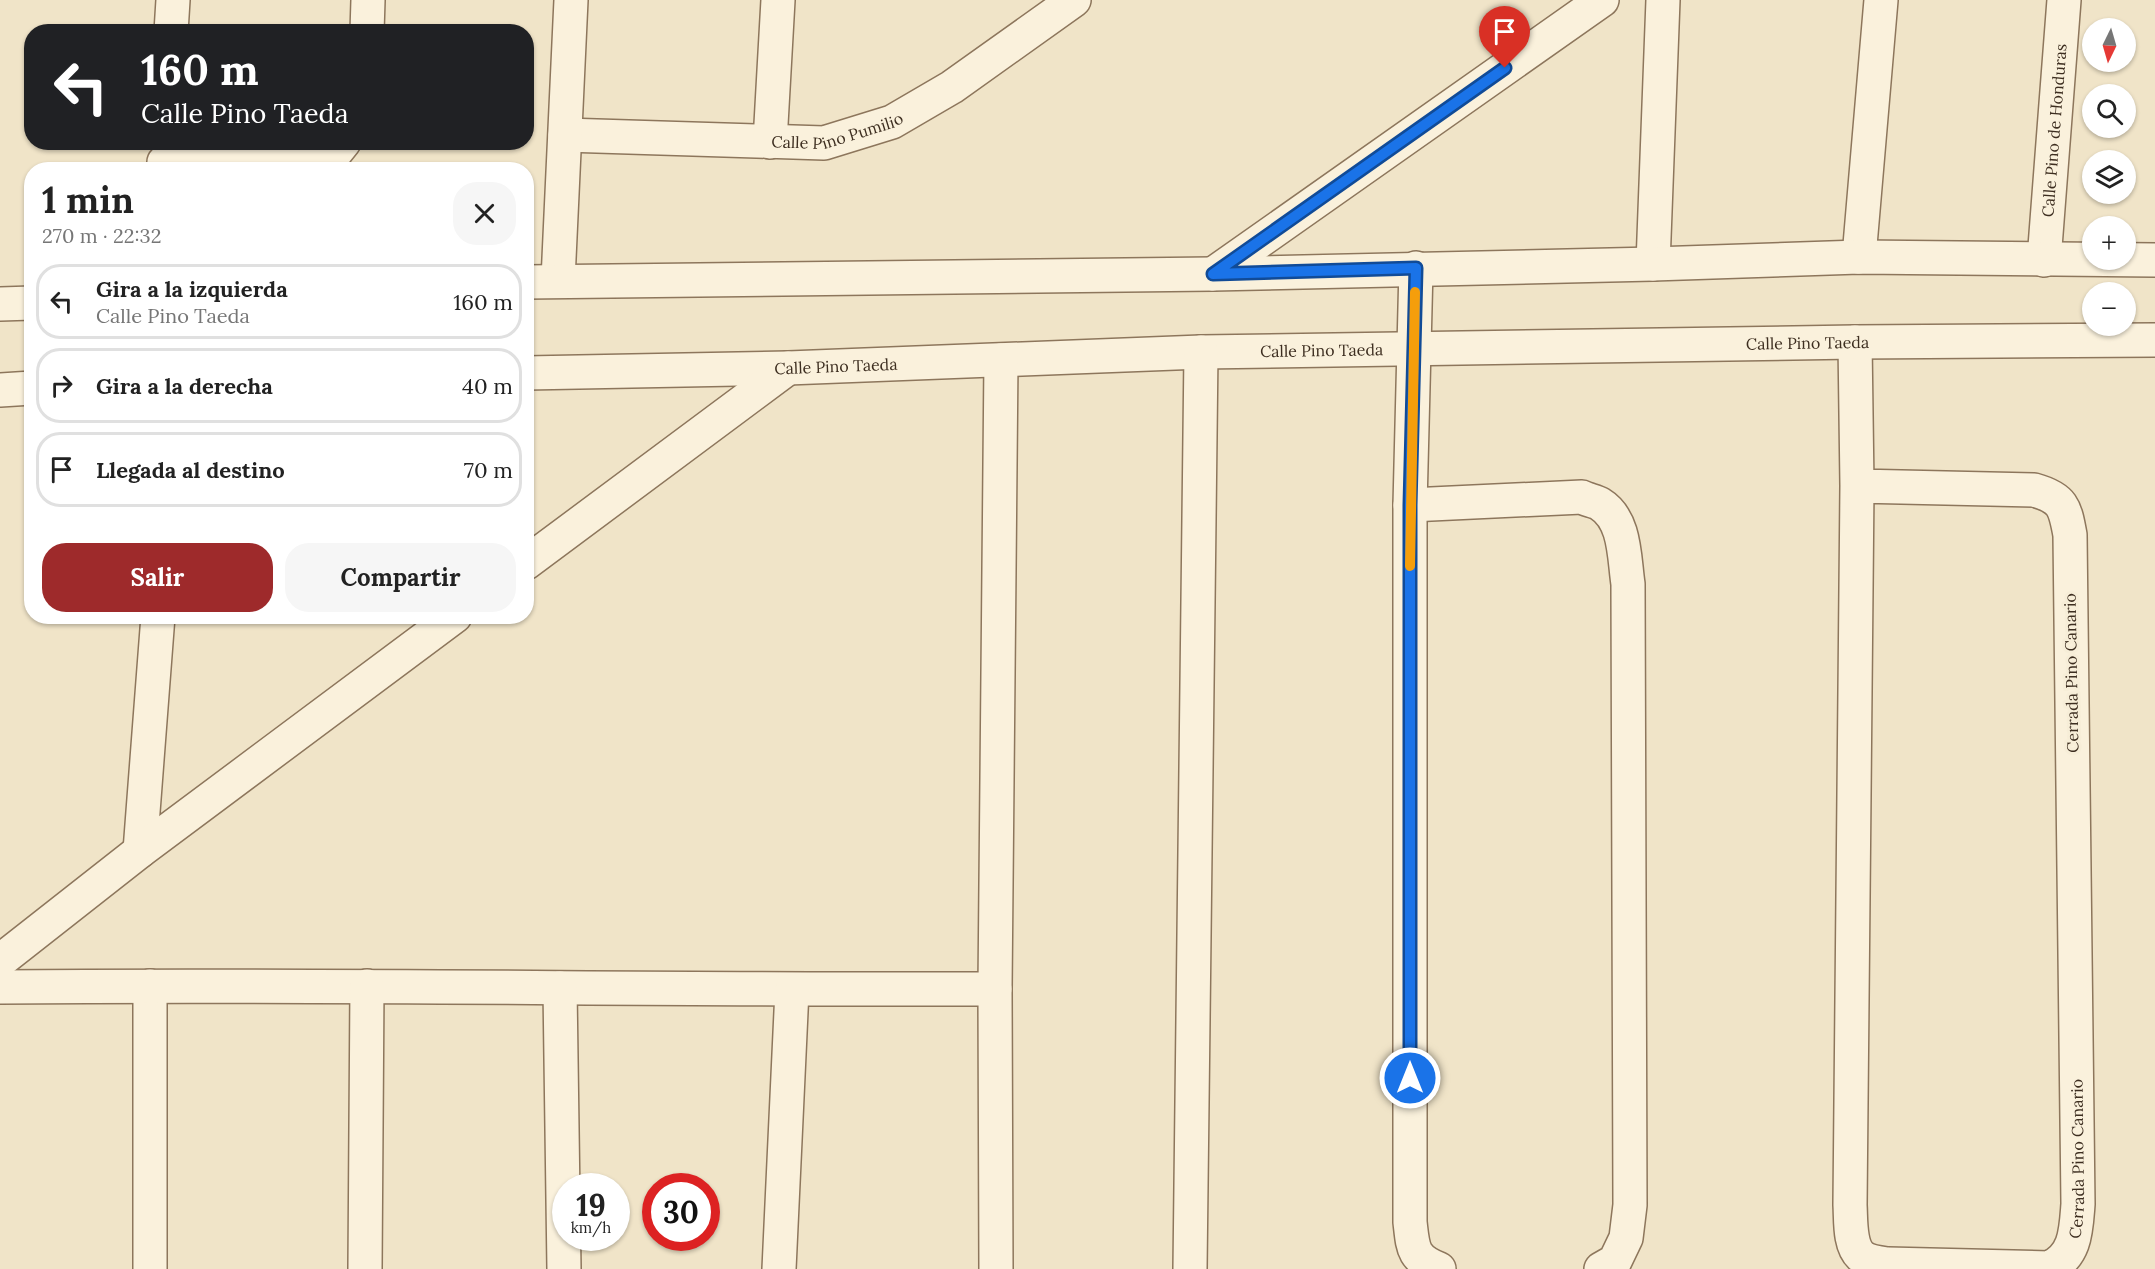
<!DOCTYPE html>
<html lang="es">
<head>
<meta charset="utf-8">
<style>
  body { margin:0; font-family:Lora,serif; background:#f6f6f6; color:#222; height:100vh; display:flex; flex-direction:column; font-size:22px; white-space:nowrap }
  * { box-sizing:border-box; margin:0 }
  p { font-size:20px; color:#767676 }
  .icon { flex:none; width:33px; height:33px; fill:none; stroke:currentColor; stroke-width:2; stroke-linecap:round; stroke-linejoin:round }
  .map { position:relative; flex:1; overflow:hidden }
  .details { position:absolute; left:24px; top:162px; width:510px; height:462px; display:flex; flex-direction:column; background:#fff; border-radius:24px; box-shadow:0 2px 4px #0004 }
  .details>* { flex:none }
  .guide { position:absolute; left:24px; top:24px; width:510px; height:126px; border-radius:24px; box-shadow:0 2px 4px #0004; background:#202124; color:#fff; overflow:hidden }
  .needle { width:39px; rotate:185deg }
  .fabs { position:absolute; left:2082px; top:18px; display:grid; gap:12px }
  .fabs a { display:grid; place-items:center; width:54px; height:54px; border-radius:50%; background:#fff; box-shadow:0 2px 4px #0004; font-size:30px }
  .speed { position:absolute; left:552px; top:1173px; display:flex; gap:12px; font-size:30px; font-weight:700; text-align:center }
  .speed>* { display:grid; place-content:center; width:78px; height:78px; border-radius:50%; background:#fff; box-shadow:0 2px 4px #0004; line-height:1 }
  .speed small { font-size:15px; font-weight:400 }
  .speed .limit { border:9px solid #d22; background:#fff; color:#111 }
  .pin { position:absolute; display:grid; place-items:center; width:51px; height:51px; color:#fff; margin:-62px -26px; border-radius:50% 50% 50% 0; rotate:-45deg; box-shadow:0 0 6px #0007 }
  .pin .icon { rotate:45deg }
  .me { position:absolute; width:66px; margin:-33px; rotate:0deg; stroke-linejoin:round; filter:drop-shadow(0 0 4px #0008) }
  .turn { display:flex; align-items:center; gap:21px; height:126px; padding:0 18px; font-size:27px }
  .turn .icon { width:78px; height:78px; stroke-width:2.5 }
  .turn b { display:block; font-size:42px; line-height:51px }
  .round { display:grid; place-items:center; flex:none; width:63px; height:63px; border-radius:24px; background:#f6f6f6 }
  .summary { display:flex; align-items:center; justify-content:space-between; height:102px; padding:0 18px }
  h1 { font-size:36px; font-weight:800; line-height:45px }
  .button { display:flex; gap:12px; margin-top:auto; padding:12px 18px }
  .button a { flex:1; height:69px; border-radius:24px; background:#9e2a2b; color:#fff; font-size:24px; font-weight:800; line-height:69px; text-align:center }
  .button a+a { background:#f6f6f6; color:#222 }
  ul { padding:0; list-style:none }
  li { display:flex; align-items:center; gap:18px; height:75px; margin:0 12px 9px; padding:0 6px; border:3px solid #e0e0e0; border-radius:24px }
  li div { flex:1 }
  li b { display:block; font-size:22px }
  li em { font-style:normal }
  .map>svg:first-child { display:block }
</style>
</head>
<body>
<div class="map">
<svg width="2155" height="1269" viewBox="0 0 2155 1269">
  <rect width="100%" height="100%" fill="#f0e4c8"/>
  <g fill="none" stroke-linecap="round" stroke-linejoin="round">
    <g stroke="#8d765c" stroke-width="36">
      <g id="minor">
        <path d="M171 32 173 0"/>
        <path d="M367 32 368 0"/>
        <path id="s1" d="M565 135 824 143 892 122 952 87 1074 0"/>
        <path d="M770 142 778 0"/>
        <path d="M164 162 301 164 336 152 344 142"/>
        <path d="M1859 257 1881 0"/>
        <path id="s2" d="M2044 260 2064 0"/>
        <path d="M1653 264 1663 0"/>
        <path d="M1416 268 1410 505V1222C1413 1248 1412 1258 1439 1269"/>
        <path d="M1213 274 1602 0"/>
        <path d="M558 280 571 0"/>
        <path d="M526 282 1213 274 1653 264 1859 257 2155 260"/>
        <path d="M0 304 32 303"/>
        <path id="s3" d="M1855 342 1857 486 1850 1205C1851 1220 1849 1245 1861 1256 1868 1262 1880 1263 1888 1264L2049 1268C2076 1256 2076 1230 2078 1204L2070 535C2065 507 2063 498 2034 490L1857 486"/>
        <path id="s4" d="M526 373 788 368 1201 352 1855 342 2155 340"/>
        <path d="M0 390 32 388"/>
        <path d="M1410 505 1582 497C1587 500 1595 501 1600 504 1626 520 1624 558 1628 584L1630 1205 1626 1238 1615 1261 1601 1269"/>
        <path d="M526 563 788 368"/>
        <path d="M140 851 158 616"/>
        <path d="M0 961 140 851 455 616"/>
        <path d="M150 986V1269"/>
        <path d="M0 987C332 984 664 990 995 989"/>
        <path d="M560 988 564 1269"/>
        <path d="M365 1269 367 986"/>
        <path d="M779 1269 792 990"/>
        <path d="M996 1269 995 989 1001 360"/>
        <path d="M1190 1269 1201 352"/>
      </g>
    </g>
    <use href="#minor" stroke="#faf1dc" stroke-width="33"/>
  </g>
  <g fill="none" stroke-linecap="round" stroke-linejoin="round">
    <g stroke="#114b97" stroke-width="15">
      <path id="route" d="M1410 1078V505L1416 268 1213 274 1505 68"/>
    </g>
    <use href="#route" stroke="#1a73e8" stroke-width="10"/>
    <path stroke="#f59e0b" stroke-width="10" d="M1410 566 1415 292"/>
  </g>
  <g text-anchor="middle" stroke-width="6" stroke-linejoin="round" paint-order="stroke">
    <g font-size="16" fill="#3d2e20" stroke="#f7eed8">
      <text dy="6" stroke="none"><textPath href="#s1" startOffset="274">Calle Pino Pumilio</textPath></text>
      <text dy="6" stroke="none"><textPath href="#s2" startOffset="130">Calle Pino de Honduras</textPath></text>
      <text dy="6" stroke="none"><textPath href="#s4" startOffset="1282">Calle Pino Taeda</textPath></text>
      <text dy="6" stroke="none"><textPath href="#s4" startOffset="796">Calle Pino Taeda</textPath></text>
      <text dy="6" stroke="none"><textPath href="#s4" startOffset="310">Calle Pino Taeda</textPath></text>
      <text transform="translate(2071 673) rotate(-91)" y="6">Cerrada Pino Canario</text>
      <text dy="6" stroke="none"><textPath href="#s3" startOffset="1226">Cerrada Pino Canario</textPath></text>
    </g>
  </g>
</svg>
<div class="fabs">
<a><svg class="needle" viewBox="-14 -14 28 28"><path d="M0-13l5 13h-10z" fill="#e53935"/><path d="M0 13l5-13h-10z" fill="#767676"/></svg></a>
<a><svg class="icon" aria-label="search" viewBox="0 0 24 24"><circle cx="10" cy="10" r="6"/><path d="M15 15l6 6"/></svg></a>
<a><svg class="icon" aria-label="layers" viewBox="0 0 24 24"><path d="M12 4l9 5-9 5-9-5zM3 14l9 5 9-5"/></svg></a>
<a>+</a>
<a>−</a>
</div>
<div class="speed"><div>19<small>km/h</small></div><div class="limit">30</div></div>
<div class="pin" style="left:1505px;top:68px;background:#d93025"><svg class="icon" aria-label="arrive" viewBox="0 0 24 24"><path d="M6 21V4h12l-3 4 3 4H6"/></svg></div>
<svg class="me" style="left:1410px;top:1078px" viewBox="-20 -20 40 40"><circle r="17" fill="#1a73e8" stroke="#fff" stroke-width="3"/><path d="M0-11L8 9 0 5-8 9z" fill="#fff"/></svg>
<div class="guide">
<div class="turn"><svg class="icon" aria-label="left" viewBox="0 0 24 24"><path d="M17 20v-9H6M10 6l-5 5 5 5"/></svg><div><b>160 m</b>Calle Pino Taeda</div></div>
</div>
<section class="details">
<div class="summary"><div><h1>1 min</h1><p>270 m · 22:32</p></div><a class="round"><svg class="icon" aria-label="close" viewBox="0 0 24 24"><path d="M6 6l12 12M18 6L6 18"/></svg></a></div>
<ul>
<li><svg class="icon" aria-label="left" viewBox="0 0 24 24"><path d="M17 20v-9H6M10 6l-5 5 5 5"/></svg><div><b>Gira a la izquierda</b><p>Calle Pino Taeda</p></div><em>160 m</em></li>
<li><svg class="icon" aria-label="right" viewBox="0 0 24 24"><path d="M7 20v-9h11M14 6l5 5-5 5"/></svg><div><b>Gira a la derecha</b></div><em>40 m</em></li>
<li><svg class="icon" aria-label="arrive" viewBox="0 0 24 24"><path d="M6 21V4h12l-3 4 3 4H6"/></svg><div><b>Llegada al destino</b></div><em>70 m</em></li>
</ul>
<div class="button"><a>Salir</a><a>Compartir</a></div>
</section>
</div>
</body>
</html>
